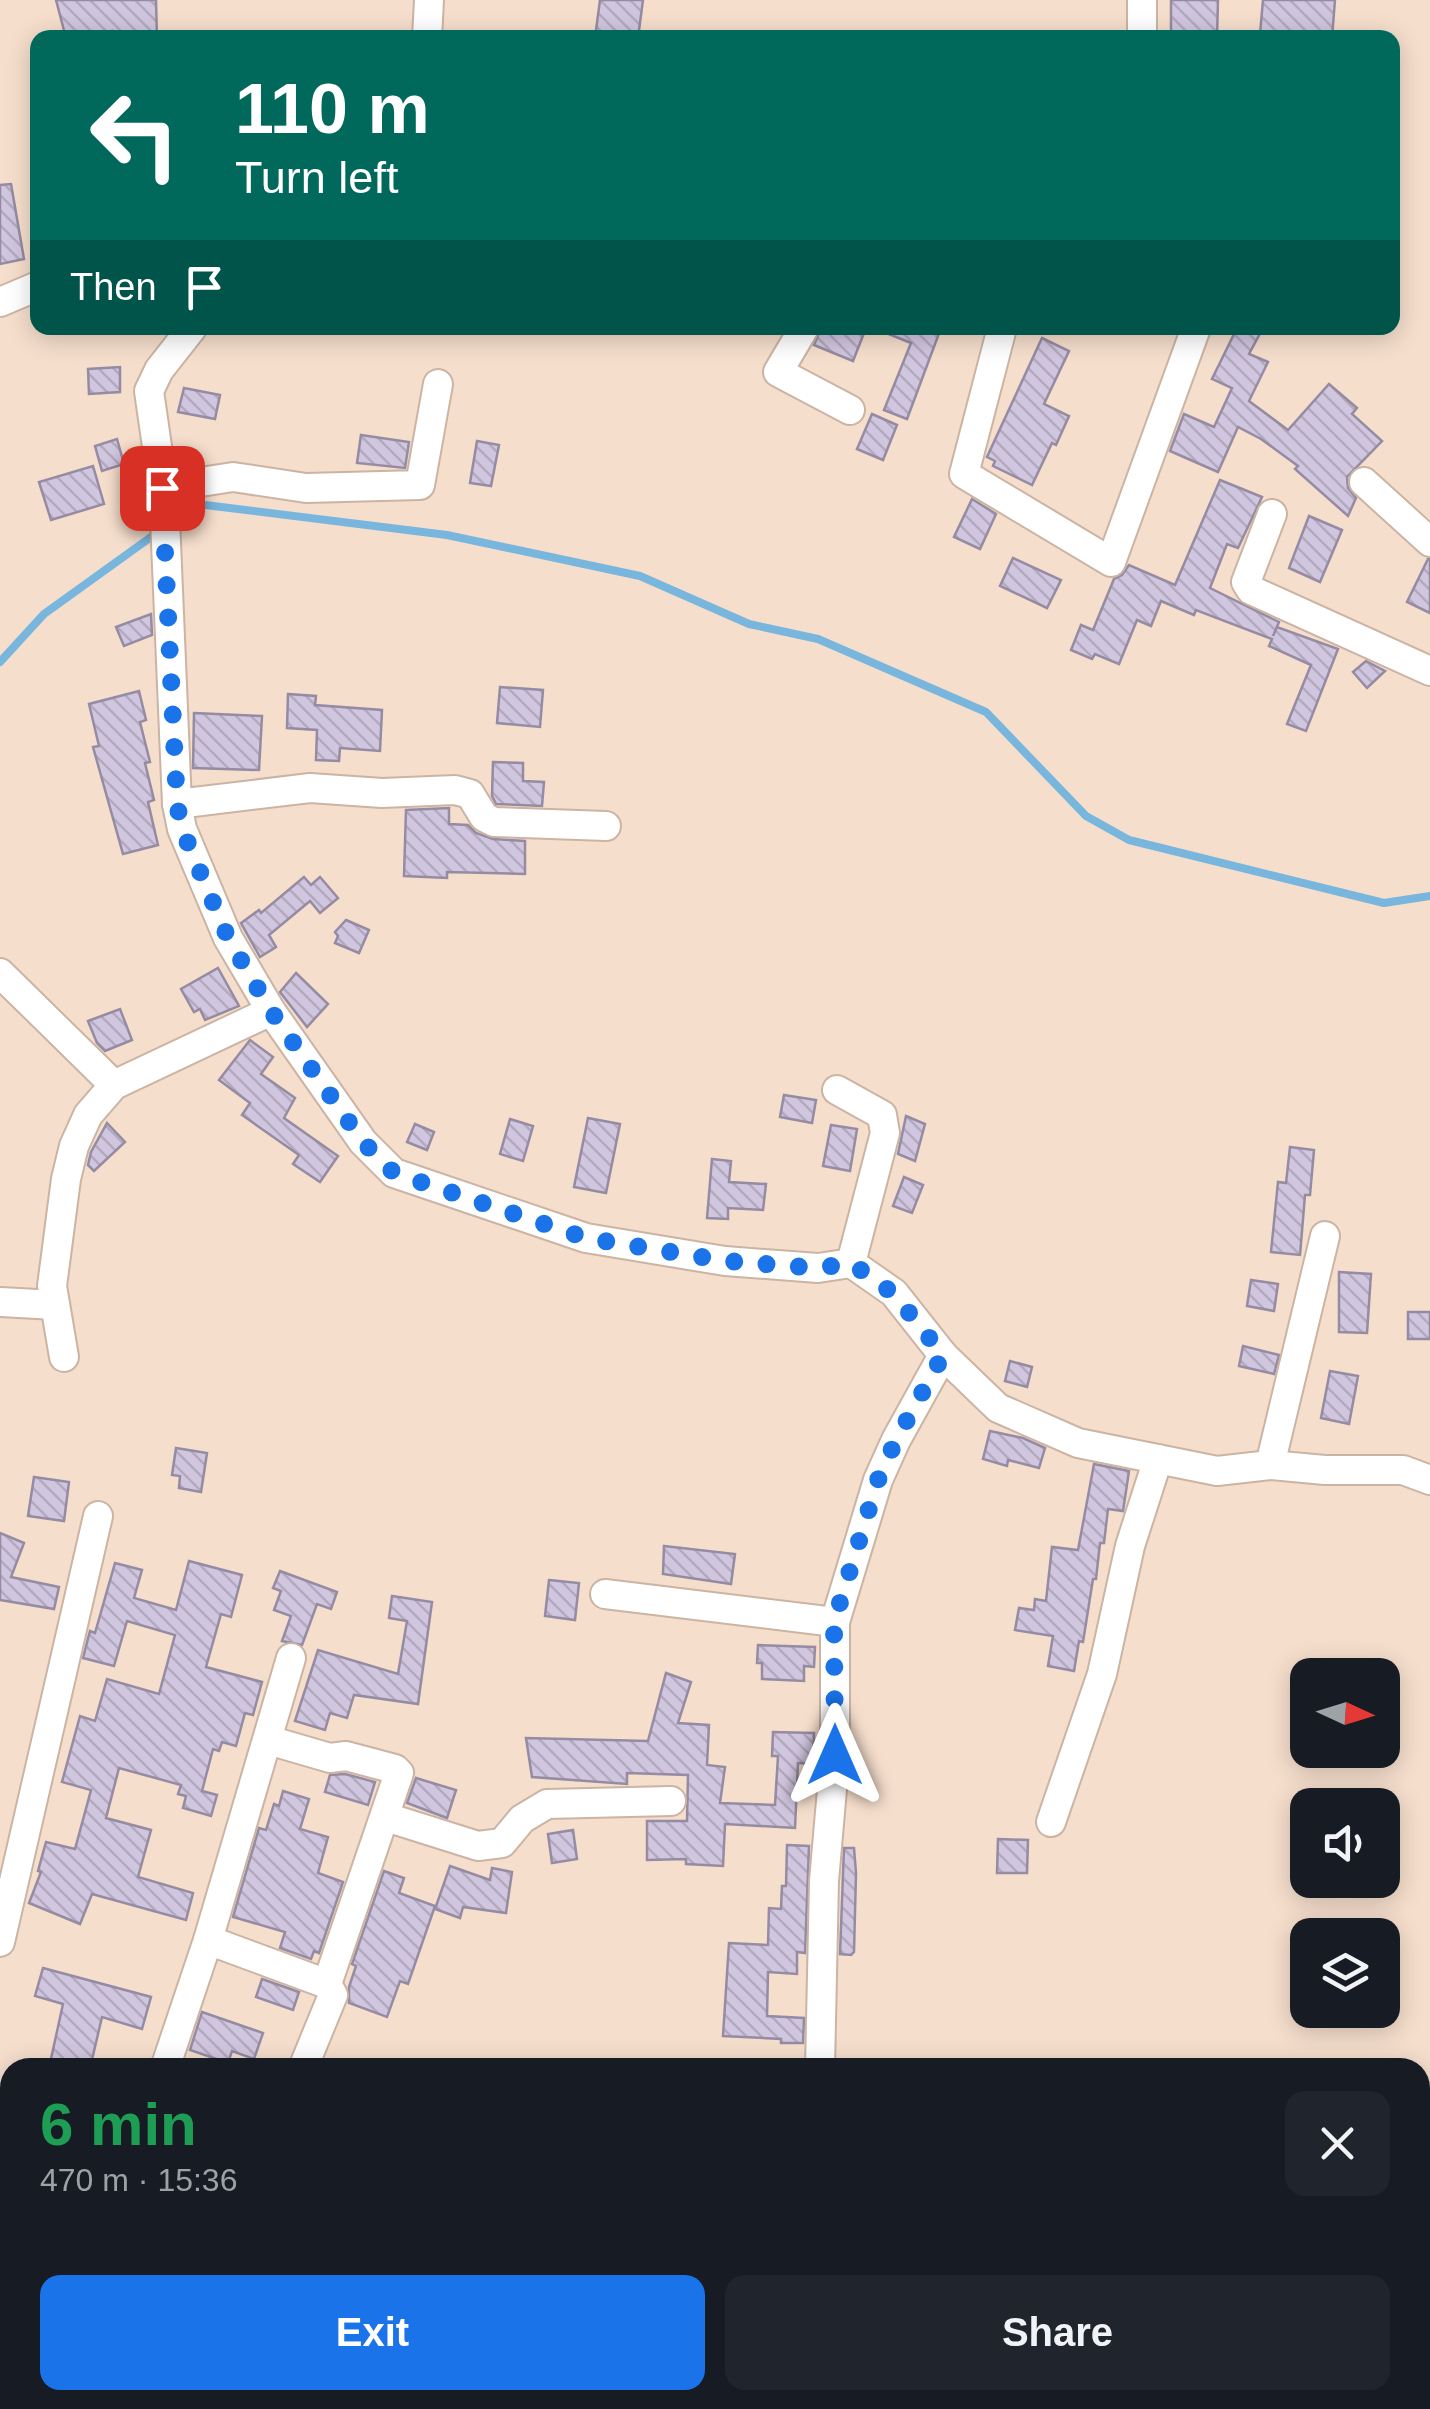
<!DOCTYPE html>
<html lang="en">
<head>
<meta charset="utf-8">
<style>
  body { margin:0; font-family:Arial,sans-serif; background:#20242c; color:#f1f3f6; height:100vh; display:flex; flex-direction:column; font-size:38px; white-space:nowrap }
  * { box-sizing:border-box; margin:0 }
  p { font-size:32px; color:#9ea1a6 }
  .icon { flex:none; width:55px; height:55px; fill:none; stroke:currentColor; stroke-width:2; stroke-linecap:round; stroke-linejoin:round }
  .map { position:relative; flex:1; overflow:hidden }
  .sheet { position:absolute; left:0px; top:2058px; width:1430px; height:352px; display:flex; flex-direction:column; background:#171b24; border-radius:30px 30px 0 0; box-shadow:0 5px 25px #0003 }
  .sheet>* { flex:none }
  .guide { position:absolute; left:30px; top:30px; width:1370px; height:305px; border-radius:20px; box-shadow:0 5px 25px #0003; background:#00695c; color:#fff; overflow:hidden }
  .needle { width:65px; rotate:94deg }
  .controls { position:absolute; left:1290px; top:1658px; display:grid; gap:20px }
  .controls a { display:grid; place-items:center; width:110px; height:110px; border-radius:20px; background:#171b24; box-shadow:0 5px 25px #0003; font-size:50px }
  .pin { position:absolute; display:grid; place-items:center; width:85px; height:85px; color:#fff; margin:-42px; border-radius:20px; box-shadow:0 5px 15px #0006 }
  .me { position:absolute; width:110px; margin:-55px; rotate:0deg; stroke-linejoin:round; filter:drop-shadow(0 0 8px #0008) }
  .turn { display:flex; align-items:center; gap:35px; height:210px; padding:0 40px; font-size:45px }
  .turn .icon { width:130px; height:130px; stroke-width:2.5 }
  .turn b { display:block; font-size:70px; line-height:85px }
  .then { display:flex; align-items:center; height:95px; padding:0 40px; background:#0003; gap:20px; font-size:38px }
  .round { display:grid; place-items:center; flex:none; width:105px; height:105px; border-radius:20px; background:#20242c }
  .overview { display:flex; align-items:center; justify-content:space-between; height:170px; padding:0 40px }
  h1 { font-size:60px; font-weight:700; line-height:75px; color:#1e9e55 }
  .button { display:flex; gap:20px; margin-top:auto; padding:20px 40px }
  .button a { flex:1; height:115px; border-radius:20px; background:#1a73e8; color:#fff; font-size:40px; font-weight:700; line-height:115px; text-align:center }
  .button a+a { background:#20242c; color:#f1f3f6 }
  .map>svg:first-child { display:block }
</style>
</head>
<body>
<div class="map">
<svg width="1430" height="2409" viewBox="0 0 1430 2409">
  <defs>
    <pattern id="building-back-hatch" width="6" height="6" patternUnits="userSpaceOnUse" patternTransform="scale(2.5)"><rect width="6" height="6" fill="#d1c6df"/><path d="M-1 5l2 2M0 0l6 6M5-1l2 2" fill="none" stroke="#b3aabe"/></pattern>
  </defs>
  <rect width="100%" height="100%" fill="#f6decc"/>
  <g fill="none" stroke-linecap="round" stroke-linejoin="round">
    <g stroke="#78b6de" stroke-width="8">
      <path d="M174 521 197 504 447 535 640 576 749 624 818 639 986 712 1086 816 1129 840 1384 903 1430 896"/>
      <path d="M0 662 44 614 158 532"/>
    </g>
  </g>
  <g fill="url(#building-back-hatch)" stroke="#958ba2" stroke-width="2.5">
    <path d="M56 0H156L157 38H112V31L87 38H66Z"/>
    <path d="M600 0H643L638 38H595Z"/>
    <path d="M1171 0H1218L1217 38H1171Z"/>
    <path d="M1263 0H1335L1332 38 1260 34Z"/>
    <path d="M11 184 24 259 0 264V185Z"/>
    <path d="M821 328H866L853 361 814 345Z"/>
    <path d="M874 328H941L907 419 884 410 911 343Z"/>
    <path d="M1237 328H1263L1249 354 1268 362 1249 401 1288 430 1329 384 1357 408 1352 414 1382 441 1347 477 1348 488 1356 498 1348 516 1295 469 1298 466 1261 439 1238 427 1218 472 1170 451 1184 414 1214 427 1232 388 1212 379Z"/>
    <path d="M1042 338 1069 351 1044 404 1069 416 1056 445 1052 443 1032 485 993 466 995 461 987 457Z"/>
    <path d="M120 367V392L89 394 88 369Z"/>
    <path d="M184 388 220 395 215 419 178 412Z"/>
    <path d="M872 414 897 425 883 460 857 449Z"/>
    <path d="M361 435 409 442 405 468 357 463Z"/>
    <path d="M117 439 124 464 102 471 95 446Z"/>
    <path d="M477 441 499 445 491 486 470 483Z"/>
    <path d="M93 466 104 504 51 520 39 482Z"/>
    <path d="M1220 480 1262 497 1238 548 1227 544 1210 588 1279 622 1273 636 1277 627 1338 649 1306 731 1287 724 1311 665 1269 646 1272 639 1196 610 1194 615 1161 601 1151 626 1137 620 1119 664 1095 654 1092 659 1071 650 1081 625 1093 630 1114 579 1122 575 1129 565 1175 585Z"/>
    <path d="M972 499 996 514 980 549 954 537Z"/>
    <path d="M1309 516 1342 530 1320 582 1289 568Z"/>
    <path d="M1013 558 1061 580 1047 608 1000 586Z"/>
    <path d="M1428 559H1430V613L1407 602Z"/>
    <path d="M151 614 152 635 124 646 116 627Z"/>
    <path d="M1366 661 1385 671 1367 688 1353 672Z"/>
    <path d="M500 687 543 690 540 727 497 723Z"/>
    <path d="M139 691 146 720 140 722 150 762 145 763 154 800 148 802 158 845 123 854 93 747 99 746 89 704Z"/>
    <path d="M288 694 316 696 315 705 382 710 380 751 340 748 339 761 316 760 317 730 287 728Z"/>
    <path d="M194 713 262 716 259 770 193 768Z"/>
    <path d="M493 762 523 763V781L544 782 542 806 496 804 492 796Z"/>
    <path d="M449 808V824L468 825 476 833 493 839 525 841V874L447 872V878L404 876 406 810Z"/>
    <path d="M304 877 311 885 320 877 338 898 320 913 310 901 269 935 276 947 260 957 241 923 259 910 261 913Z"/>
    <path d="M346 920 369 930 359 953 335 943 338 936 335 932Z"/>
    <path d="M218 968 239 1006 205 1020 200 1009 194 1012 181 989Z"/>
    <path d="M296 973 328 1004 307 1027 280 992Z"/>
    <path d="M120 1009 132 1040 105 1051 97 1043 88 1021Z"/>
    <path d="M250 1040 273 1057 261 1074 295 1098 284 1118 338 1156 320 1182 293 1164 299 1155 242 1115 250 1103 219 1080Z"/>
    <path d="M784 1095 816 1100 812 1123 780 1117Z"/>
    <path d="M906 1116 925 1124 915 1161 898 1154Z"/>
    <path d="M588 1118 620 1124 606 1193 574 1187Z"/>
    <path d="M510 1119 533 1126 523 1161 500 1154Z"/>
    <path d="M107 1123 125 1142 94 1171 88 1165 91 1152Z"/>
    <path d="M415 1124 434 1132 427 1150 407 1142Z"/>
    <path d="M831 1125 857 1129 850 1171 823 1166Z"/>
    <path d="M1290 1147 1314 1150 1310 1195H1305L1300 1255 1271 1252 1278 1182 1286 1183Z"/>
    <path d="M712 1159 731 1161 729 1182 766 1184 763 1210 728 1208V1219L707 1218Z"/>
    <path d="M904 1177 923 1185 912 1213 893 1206Z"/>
    <path d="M1339 1272 1371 1274 1367 1333 1339 1332Z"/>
    <path d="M1251 1280 1278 1284 1274 1311 1247 1306Z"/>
    <rect x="1408" y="1312" width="22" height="27"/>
    <path d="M1243 1346 1279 1355 1274 1374 1239 1366Z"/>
    <path d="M1010 1361 1032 1367 1027 1387 1005 1381Z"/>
    <path d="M1330 1371 1358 1376 1349 1424 1321 1418Z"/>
    <path d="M990 1431 1023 1438 1045 1448 1039 1468 1008 1460 1007 1466 983 1459Z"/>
    <path d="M176 1448 207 1453 201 1492 179 1488 180 1476 172 1475Z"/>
    <path d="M1094 1464 1129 1471 1123 1511 1108 1509 1104 1543H1100L1096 1579H1093L1083 1642 1079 1641 1074 1671 1048 1666 1053 1636 1015 1630 1019 1608 1034 1610 1035 1599 1046 1601 1052 1547 1078 1550Z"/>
    <path d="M34 1477 69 1482 64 1521 28 1516Z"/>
    <path d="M0 1533 24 1543 11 1577 59 1587 54 1609 0 1600Z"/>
    <path d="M664 1546 735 1554 731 1584 663 1574Z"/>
    <path d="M189 1561 242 1575 231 1617 221 1614 206 1667 262 1682 253 1715 245 1713 236 1746 222 1742 219 1751 213 1749 202 1791 217 1795 211 1816 183 1808 186 1796 178 1794 181 1785 119 1768 106 1818 151 1830 138 1877 193 1893 186 1920 92 1894 80 1924 29 1903 41 1872 38 1871 46 1842 75 1849 91 1790 62 1782 80 1716 95 1721 107 1679 159 1694 175 1635 127 1621 114 1666 83 1658 90 1631 95 1633 115 1563 142 1570 134 1598 176 1610Z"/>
    <path d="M280 1571 337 1592 331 1609 317 1604 302 1645 282 1641 291 1616 274 1610 281 1591 273 1588Z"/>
    <path d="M549 1580 579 1583 575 1620 545 1616Z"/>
    <path d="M392 1596 432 1602 418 1704 354 1695 347 1718 330 1713 325 1730 295 1721 318 1650 398 1674 407 1621 389 1618Z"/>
    <path d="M758 1645 815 1647 814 1667 804 1666V1681L762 1679V1663H757Z"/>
    <path d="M666 1673 691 1682 678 1723 709 1725 707 1765 725 1767 720 1803 775 1805 778 1756H772L773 1732 814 1733 813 1764 798 1763 795 1828 725 1824 723 1866 686 1864V1859L647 1860V1821H687L688 1775 627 1773V1784L532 1777 526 1738 648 1741Z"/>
    <path d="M345 1774 375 1782 368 1805 325 1792 330 1775Z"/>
    <path d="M416 1778 456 1790 447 1818 407 1803Z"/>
    <path d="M283 1791 309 1799 300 1829 328 1837 318 1873 343 1882 319 1953 314 1951 311 1959 280 1948 285 1932 233 1917 259 1828 266 1830 274 1804 279 1806Z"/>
    <path d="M573 1830 577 1859 552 1863 548 1834Z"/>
    <path d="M998 1839 1028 1840 1027 1873H997Z"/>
    <path d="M787 1845 809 1846 805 1953 797 1952V1974L768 1972 767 2016 804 2018 803 2043H781V2039L723 2036 729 1943 768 1945 769 1908 781 1909 782 1886H786Z"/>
    <path d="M844 1848H854L856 1873 854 1952 851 1955 840 1954Z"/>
    <path d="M450 1866 490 1880 492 1868 512 1872 506 1913 463 1907 460 1918 435 1909Z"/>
    <path d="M384 1871 404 1878 399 1893 435 1906 408 1984 400 1981 387 2017 349 2003V1987L356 1966 352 1964Z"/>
    <path d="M43 1968 151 1997 142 2029 102 2017 90 2068H49L63 2004 35 1996Z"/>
    <path d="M262 1979 299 1992 293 2010 256 1997Z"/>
    <path d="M202 2012 263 2033 254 2059 232 2051 228 2063 190 2050Z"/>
  </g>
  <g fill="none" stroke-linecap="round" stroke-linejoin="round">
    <g stroke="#cbb4a3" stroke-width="32">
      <g id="minor">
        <path d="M1142 0V38"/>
        <path d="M427 38 429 0"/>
        <path d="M0 302 38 286"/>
        <path d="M192 328 159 370 149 391 164 495 177 804 182 829 228 938 271 1011 363 1142 394 1173 586 1238 725 1261 818 1268 851 1263 894 1293 943 1355 998 1408 1078 1443 1217 1471 1270 1465 1325 1470H1403L1430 1480"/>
        <path d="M804 328 778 372 850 410"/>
        <path d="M1002 328 964 474 1111 562 1196 328"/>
        <path d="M1364 482 1430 542"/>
        <path d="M162 488 233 477 306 488 420 485 438 384"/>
        <path d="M1272 514 1246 582 1251 590 1430 671"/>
        <path d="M177 804 310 788 382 793 455 790 470 794 484 817 494 822 606 826"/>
        <path d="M0 973 114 1085"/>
        <path d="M837 1090 882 1115 885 1133 851 1263"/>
        <path d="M0 1302 55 1305"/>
        <path d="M64 1357 52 1286 66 1179 74 1146 88 1115 114 1085 271 1011"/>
        <path d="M1270 1465 1325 1236"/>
        <path d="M605 1594 835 1622"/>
        <path d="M386 1817 478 1846 502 1843 522 1819 547 1804 671 1801"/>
        <path d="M1051 1822 1102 1674 1130 1546 1158 1459"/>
        <path d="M208 1940 327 1984 399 1773 395 1769 346 1756 330 1758 268 1740"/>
        <path d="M0 1942 98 1516"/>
        <path d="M165 2068 208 1940 291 1658"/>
        <path d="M303 2068 333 1995 327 1984"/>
        <path d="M820 2068 824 1881 835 1755V1622L878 1480 896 1440 943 1355"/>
        <path d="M0 2099 10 2101"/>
        <path d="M0 2253 10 2214"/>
        <path d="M763 2400 764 2409"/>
        <path d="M942 2400 957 2401"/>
      </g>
    </g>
    <use href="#minor" stroke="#fff" stroke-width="28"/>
  </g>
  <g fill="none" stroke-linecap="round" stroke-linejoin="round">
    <path stroke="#1a73e8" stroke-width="18" stroke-dasharray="0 32.4" d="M162 488 177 804 182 829 228 938 271 1011 363 1142 394 1173 586 1238 726 1261 818 1268 851 1263 894 1294 943 1355 896 1440 878 1480 834 1622 835 1755"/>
  </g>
</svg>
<div class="controls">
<a><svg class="needle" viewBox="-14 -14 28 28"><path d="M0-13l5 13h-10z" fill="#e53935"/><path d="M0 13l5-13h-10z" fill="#9ea1a6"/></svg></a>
<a><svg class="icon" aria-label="sound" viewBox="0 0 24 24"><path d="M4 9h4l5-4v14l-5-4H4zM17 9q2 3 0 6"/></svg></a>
<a><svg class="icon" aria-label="layers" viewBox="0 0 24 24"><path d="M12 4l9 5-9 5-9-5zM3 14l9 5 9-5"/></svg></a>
</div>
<div class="pin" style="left:162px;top:488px;background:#d93025"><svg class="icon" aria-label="arrive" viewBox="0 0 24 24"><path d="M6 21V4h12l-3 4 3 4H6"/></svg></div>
<svg class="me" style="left:835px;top:1755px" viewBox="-20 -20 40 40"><path d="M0-17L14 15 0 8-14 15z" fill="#1a73e8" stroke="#fff" stroke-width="4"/></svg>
<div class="guide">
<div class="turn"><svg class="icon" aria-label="left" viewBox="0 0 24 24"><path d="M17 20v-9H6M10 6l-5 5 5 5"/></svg><div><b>110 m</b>Turn left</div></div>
<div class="then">Then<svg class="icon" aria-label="arrive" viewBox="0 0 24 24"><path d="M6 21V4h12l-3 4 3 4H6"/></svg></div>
</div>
<section class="sheet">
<div class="overview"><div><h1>6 min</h1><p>470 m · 15:36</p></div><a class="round"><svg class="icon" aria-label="close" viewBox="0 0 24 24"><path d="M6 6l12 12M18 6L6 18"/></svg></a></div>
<div class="button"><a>Exit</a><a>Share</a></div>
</section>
</div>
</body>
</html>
